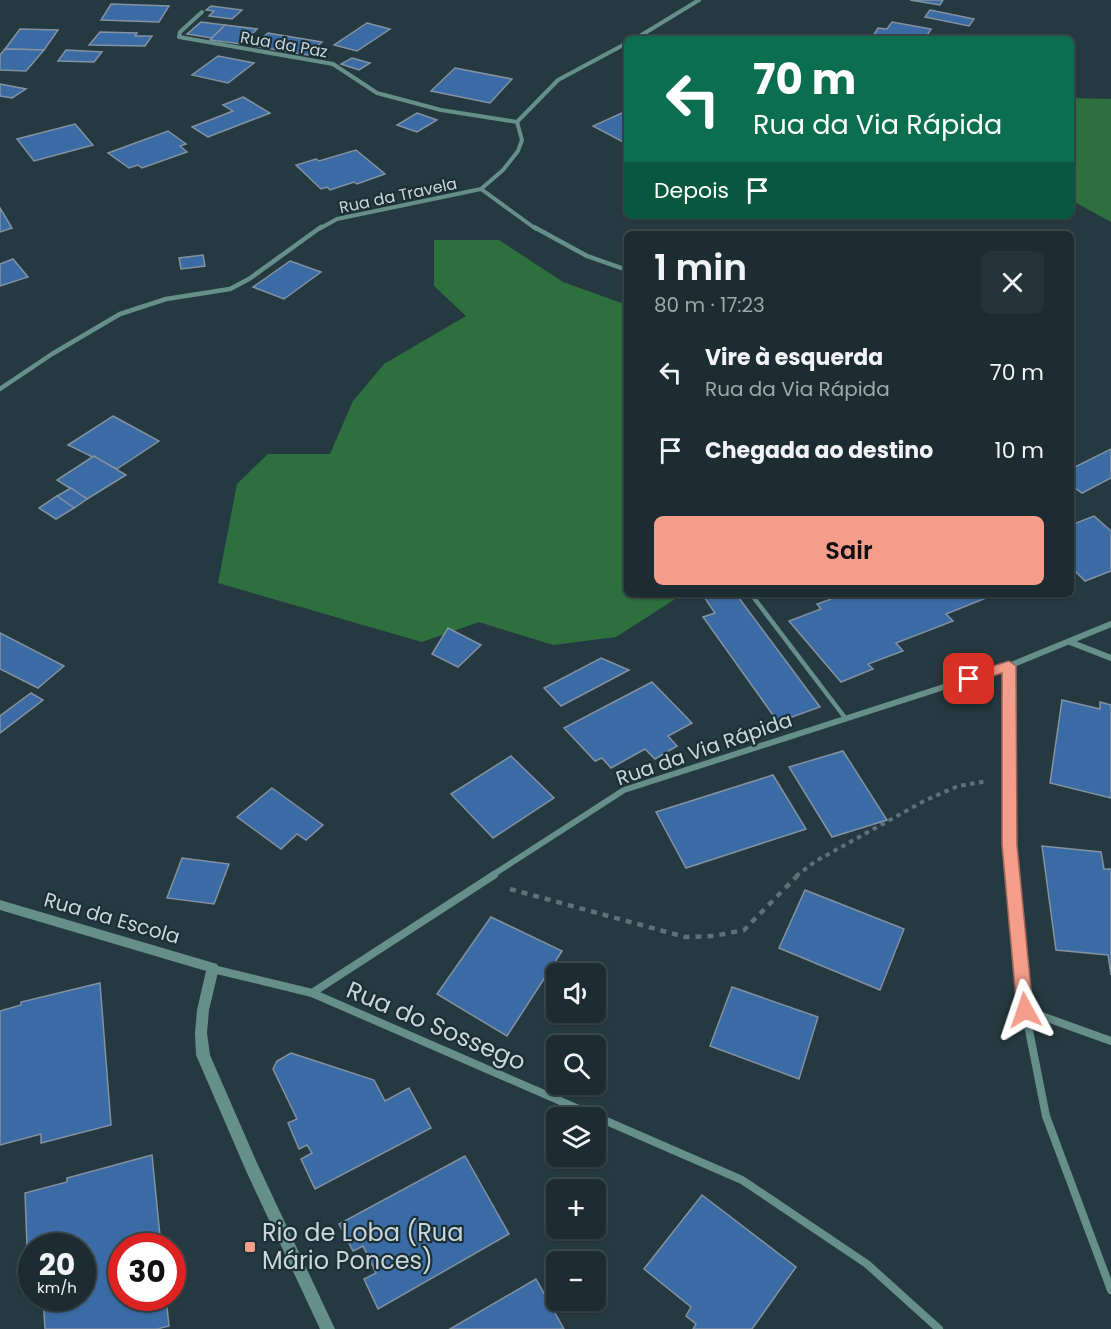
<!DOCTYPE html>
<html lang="pt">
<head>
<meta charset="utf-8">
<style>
  body { margin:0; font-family:Poppins,sans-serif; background:#253438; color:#f1f3f6; height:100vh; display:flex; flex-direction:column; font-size:22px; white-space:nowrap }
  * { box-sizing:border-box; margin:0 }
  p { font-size:20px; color:#a0a7ab }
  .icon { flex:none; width:33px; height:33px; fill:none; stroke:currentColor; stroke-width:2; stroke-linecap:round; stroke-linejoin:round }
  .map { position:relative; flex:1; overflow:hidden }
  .side { position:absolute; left:624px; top:231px; width:450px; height:366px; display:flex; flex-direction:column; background:#1c2c30; border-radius:9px; box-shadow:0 2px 4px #0004,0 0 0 2px #3a484c }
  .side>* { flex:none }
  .hud { position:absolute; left:624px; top:36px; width:450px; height:183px; border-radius:9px; box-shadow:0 2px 4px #0004,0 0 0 2px #3a484c; background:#0b6e4f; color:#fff; overflow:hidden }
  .tools { position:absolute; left:546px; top:963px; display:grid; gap:12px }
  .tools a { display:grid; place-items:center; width:60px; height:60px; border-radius:9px; background:#1c2c30; box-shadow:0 2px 4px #0004,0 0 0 2px #3a484c; font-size:30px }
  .speed { position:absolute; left:18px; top:1233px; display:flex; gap:12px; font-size:30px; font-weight:700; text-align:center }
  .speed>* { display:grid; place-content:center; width:78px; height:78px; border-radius:50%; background:#1c2c30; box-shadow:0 2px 4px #0004,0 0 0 2px #3a484c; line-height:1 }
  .speed small { font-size:15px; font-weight:400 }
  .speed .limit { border:9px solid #d22; background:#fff; color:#111 }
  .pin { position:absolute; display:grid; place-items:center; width:51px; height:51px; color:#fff; margin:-26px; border-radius:12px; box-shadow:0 3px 9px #0006 }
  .me { position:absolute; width:66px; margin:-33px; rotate:355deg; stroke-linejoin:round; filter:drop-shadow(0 0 4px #0008) }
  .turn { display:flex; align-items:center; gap:21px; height:126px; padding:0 30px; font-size:27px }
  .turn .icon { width:78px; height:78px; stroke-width:2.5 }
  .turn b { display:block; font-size:42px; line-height:51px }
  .then { display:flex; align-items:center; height:57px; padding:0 30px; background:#0003; gap:12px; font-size:22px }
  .round { display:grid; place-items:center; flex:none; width:63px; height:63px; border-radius:9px; background:#253438 }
  .headline { display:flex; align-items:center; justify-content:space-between; height:102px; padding:0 30px }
  h1 { font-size:36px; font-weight:600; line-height:45px }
  .primary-button { display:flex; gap:12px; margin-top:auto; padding:12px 30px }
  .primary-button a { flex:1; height:69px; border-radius:9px; background:#f49d8b; color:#111; font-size:24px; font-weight:600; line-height:69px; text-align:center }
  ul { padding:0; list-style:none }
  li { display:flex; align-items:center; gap:18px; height:78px; padding:0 30px }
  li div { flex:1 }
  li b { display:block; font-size:22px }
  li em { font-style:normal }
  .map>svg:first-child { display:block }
</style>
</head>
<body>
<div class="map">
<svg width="1111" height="1329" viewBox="0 0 1111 1329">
  <rect width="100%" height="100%" fill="#253a40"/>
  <g fill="#2d703e">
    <path d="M1071 98 1111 99V222L1071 200Z"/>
    <path d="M434 240H499L563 282 627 305V594H683L616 637 553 645 479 622 422 642 218 583 237 484 268 454H330L353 401 384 364 466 316 434 286Z"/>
  </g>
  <g fill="#3b6ba4" stroke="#8391a1" stroke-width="1.5">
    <path d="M910 0H943L940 5Z"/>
    <path d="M111 4 169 6 159 22 101 20Z"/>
    <path d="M211 6 242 10 232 19 209 16 214 11 206 10Z"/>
    <path d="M930 10 974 19 969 26 925 17Z"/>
    <path d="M201 22 225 25 212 38 187 34Z"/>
    <path d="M892 22 931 29 925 39H871L878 28 887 29Z"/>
    <path d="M367 23 390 29 357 51 334 45Z"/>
    <path d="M225 25 257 29 242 44 210 40Z"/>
    <path d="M20 29 58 30 44 50 5 49Z"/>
    <path d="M100 32 137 33 135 36H152L145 46 89 45Z"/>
    <path d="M268 33 322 42 308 55 253 46Z"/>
    <path d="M5 49 44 50 26 71 0 70V55Z"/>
    <path d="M66 50 102 52 94 62 58 61Z"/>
    <path d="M218 56 254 63 228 83 192 75Z"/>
    <path d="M352 58 370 63 359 70 341 64Z"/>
    <path d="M455 68 512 79 490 103 431 91Z"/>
    <path d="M0 84 26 89 12 98 0 96Z"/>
    <path d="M243 97 270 113 208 137 192 127 233 111 223 105Z"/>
    <path d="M624 112 627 113V144L593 126Z"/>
    <path d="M417 113 437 120 417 132 397 125Z"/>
    <path d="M75 124 93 145 34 161 17 139Z"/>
    <path d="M168 131 186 144 180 146 187 152 142 168 138 165 129 168 108 153Z"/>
    <path d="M356 150 385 174 357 184 354 182 330 190 327 187 321 189 296 165 316 159 319 161Z"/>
    <path d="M0 208 12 228 0 232Z"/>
    <path d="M203 255 205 266 181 269 179 258Z"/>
    <path d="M13 259 28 277 0 286V264Z"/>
    <path d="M290 261 321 272 284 299 253 287Z"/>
    <path d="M113 416 159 441 117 469 68 445Z"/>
    <path d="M1111 449V478L1082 493 1071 485V469Z"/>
    <path d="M94 456 126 475 87 499 57 480Z"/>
    <path d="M71 488 87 499 74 508 57 496Z"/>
    <path d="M57 496 74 508 56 519 39 508Z"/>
    <path d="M1094 516 1111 531V571L1085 581 1076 572 1071 574V525Z"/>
    <path d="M702 594H736L820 707 778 722 703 617 715 613Z"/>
    <path d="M845 594H996L946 614 953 621 896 643 903 651 868 664 873 669 841 682 789 621 821 609 817 604Z"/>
    <path d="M448 628 481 645 458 667 432 654Z"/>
    <path d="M0 633 64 666 38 688 0 669Z"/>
    <path d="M601 658 629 670 561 706 544 688Z"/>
    <path d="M652 682 692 723 668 736 677 746 655 759 645 749 611 768 602 758 595 761 564 728Z"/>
    <path d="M31 693 43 700 0 733V716Z"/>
    <path d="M1062 700 1100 709V702L1111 705V798L1050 783Z"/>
    <path d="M843 751 887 820 832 837 789 767Z"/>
    <path d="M511 756 554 798 493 838 451 794Z"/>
    <path d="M773 775 806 829 686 868 656 812Z"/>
    <path d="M272 788 323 825 306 840 297 834 281 849 237 817Z"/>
    <path d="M1042 846 1101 852 1104 869H1111V975L1108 955 1056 950Z"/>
    <path d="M182 858 229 864 214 904 167 898Z"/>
    <path d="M805 890 904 929 880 990 779 948Z"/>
    <path d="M491 917 562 951 507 1036 437 994Z"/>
    <path d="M100 983 111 1125 41 1143V1134L0 1145V1011L21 1005V1002Z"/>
    <path d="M732 987 818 1017 799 1079 710 1046Z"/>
    <path d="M291 1053 374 1080 385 1101 409 1088 431 1128 315 1189 301 1159 312 1153 307 1145 299 1149 288 1123 297 1119 273 1069 277 1061Z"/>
    <path d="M152 1155 161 1246H122V1298H166L169 1326 157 1329H45L43 1298H82V1246H32V1271L28 1272 25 1193 67 1182V1178Z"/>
    <path d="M465 1156 509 1234 378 1309 364 1279 376 1273 363 1246 353 1251 339 1224Z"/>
    <path d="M702 1195 796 1267 752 1329H693L696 1324 686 1316 691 1307 644 1269Z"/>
    <path d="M536 1279 564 1329H450Z"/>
  </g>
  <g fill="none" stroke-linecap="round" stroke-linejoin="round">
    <path stroke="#5f7176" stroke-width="4" stroke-dasharray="4.5 4.5" stroke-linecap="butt" d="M796 876 816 861 924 801 958 786 988 781"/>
    <path stroke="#5f7176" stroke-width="4.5" stroke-dasharray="6 6" stroke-linecap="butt" d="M510 889 685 937 714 936 744 930 798 875"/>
    <path stroke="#668f89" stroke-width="4.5" d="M751 594 846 719"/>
    <g stroke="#668f89" stroke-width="4">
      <path d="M202 12 180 32 179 37 333 64 377 93 441 110 517 122"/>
      <path d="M635 39 699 0"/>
      <path d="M481 189 536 229"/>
      <path d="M319 229 337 219 481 189 503 170 518 151 522 140 517 122 558 80 627 43"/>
    </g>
    <g stroke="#668f89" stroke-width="4.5">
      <path d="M534 227 587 256 627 270"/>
      <path d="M0 389 52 354 120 314 166 299 230 289 249 279 321 227"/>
    </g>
    <g stroke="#668f89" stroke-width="6">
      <path d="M1070 642 1111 658"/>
      <path d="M1009 666V845L1012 876"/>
      <path d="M491 876 624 790 1009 666 1111 624"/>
    </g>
    <g stroke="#668f89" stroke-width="8">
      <path d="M1012 875 1025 1010 1046 1116 1111 1290"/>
      <path d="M213 969 312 993 742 1180 867 1264 939 1329"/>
      <path d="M312 993 494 875"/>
      <path d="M1025 1010 1111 1041"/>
    </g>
    <path fill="#668f89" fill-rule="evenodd" d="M0 900 217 964 219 968 209 1010 207 1033 210 1055 257 1163 335 1329H320L247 1173 196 1055 195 1033 197 1010 206 971 0 910Z"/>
  </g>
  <path fill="#f49d8b" stroke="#9f665a" stroke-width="1.5" d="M1009 661 1016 666 1017 845 1033 1010 1031 1015 1025 1017 1019 1015 1017 1010 1002 845V673L969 684 962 679 964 675Z"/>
  <rect fill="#f49d8b" stroke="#1b3036" stroke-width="2" x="244" y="1241" width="12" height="12" rx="3"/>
  <g text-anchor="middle" stroke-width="4.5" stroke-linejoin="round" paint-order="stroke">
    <g font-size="16" fill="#cad6da" stroke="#1b3036">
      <text transform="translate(284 44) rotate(10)" y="6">Rua da Paz</text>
      <text transform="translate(398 195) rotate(-12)" y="6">Rua da Travela</text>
    </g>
    <g font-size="20" fill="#cad6da" stroke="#1b3036">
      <text transform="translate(704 749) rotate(-19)" y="7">Rua da Via Rápida</text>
      <text transform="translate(112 918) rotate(16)" y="7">Rua da Escola</text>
    </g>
    <g font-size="24" fill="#cad6da" stroke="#1b3036">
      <text transform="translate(436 1026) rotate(23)" y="8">Rua do Sossego</text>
    </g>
    <g font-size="24" fill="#cad6da" stroke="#1b3036" text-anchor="start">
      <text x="262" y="1241">Rio de Loba (Rua<tspan x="262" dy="28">Mário Ponces)</tspan></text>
    </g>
  </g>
</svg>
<div class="tools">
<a><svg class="icon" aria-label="sound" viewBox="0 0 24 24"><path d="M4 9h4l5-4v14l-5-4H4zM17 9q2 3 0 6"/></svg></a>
<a><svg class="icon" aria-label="search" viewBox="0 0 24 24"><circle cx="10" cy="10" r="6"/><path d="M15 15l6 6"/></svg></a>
<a><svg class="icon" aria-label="layers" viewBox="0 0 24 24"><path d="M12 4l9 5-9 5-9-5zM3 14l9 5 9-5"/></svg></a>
<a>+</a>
<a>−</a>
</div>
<div class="speed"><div>20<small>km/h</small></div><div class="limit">30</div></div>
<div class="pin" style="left:969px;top:679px;background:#d93025"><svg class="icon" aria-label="arrive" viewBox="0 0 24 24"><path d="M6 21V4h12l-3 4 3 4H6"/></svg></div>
<svg class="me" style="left:1025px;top:1010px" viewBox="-20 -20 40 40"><path d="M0-17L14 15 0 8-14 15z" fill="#f49d8b" stroke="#fff" stroke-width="4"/></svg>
<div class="hud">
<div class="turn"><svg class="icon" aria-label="left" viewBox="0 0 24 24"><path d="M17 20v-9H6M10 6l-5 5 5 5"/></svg><div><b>70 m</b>Rua da Via Rápida</div></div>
<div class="then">Depois<svg class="icon" aria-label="arrive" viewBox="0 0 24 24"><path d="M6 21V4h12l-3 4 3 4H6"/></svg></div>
</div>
<section class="side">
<div class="headline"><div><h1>1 min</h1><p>80 m · 17:23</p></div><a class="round"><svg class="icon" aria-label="close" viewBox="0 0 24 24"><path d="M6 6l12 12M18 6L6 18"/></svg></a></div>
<ul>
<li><svg class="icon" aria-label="left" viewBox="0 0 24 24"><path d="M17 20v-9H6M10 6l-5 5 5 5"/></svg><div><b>Vire à esquerda</b><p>Rua da Via Rápida</p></div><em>70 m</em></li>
<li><svg class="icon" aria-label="arrive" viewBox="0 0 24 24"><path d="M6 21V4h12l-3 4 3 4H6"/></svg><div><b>Chegada ao destino</b></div><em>10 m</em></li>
</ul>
<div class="primary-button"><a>Sair</a></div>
</section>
</div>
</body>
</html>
